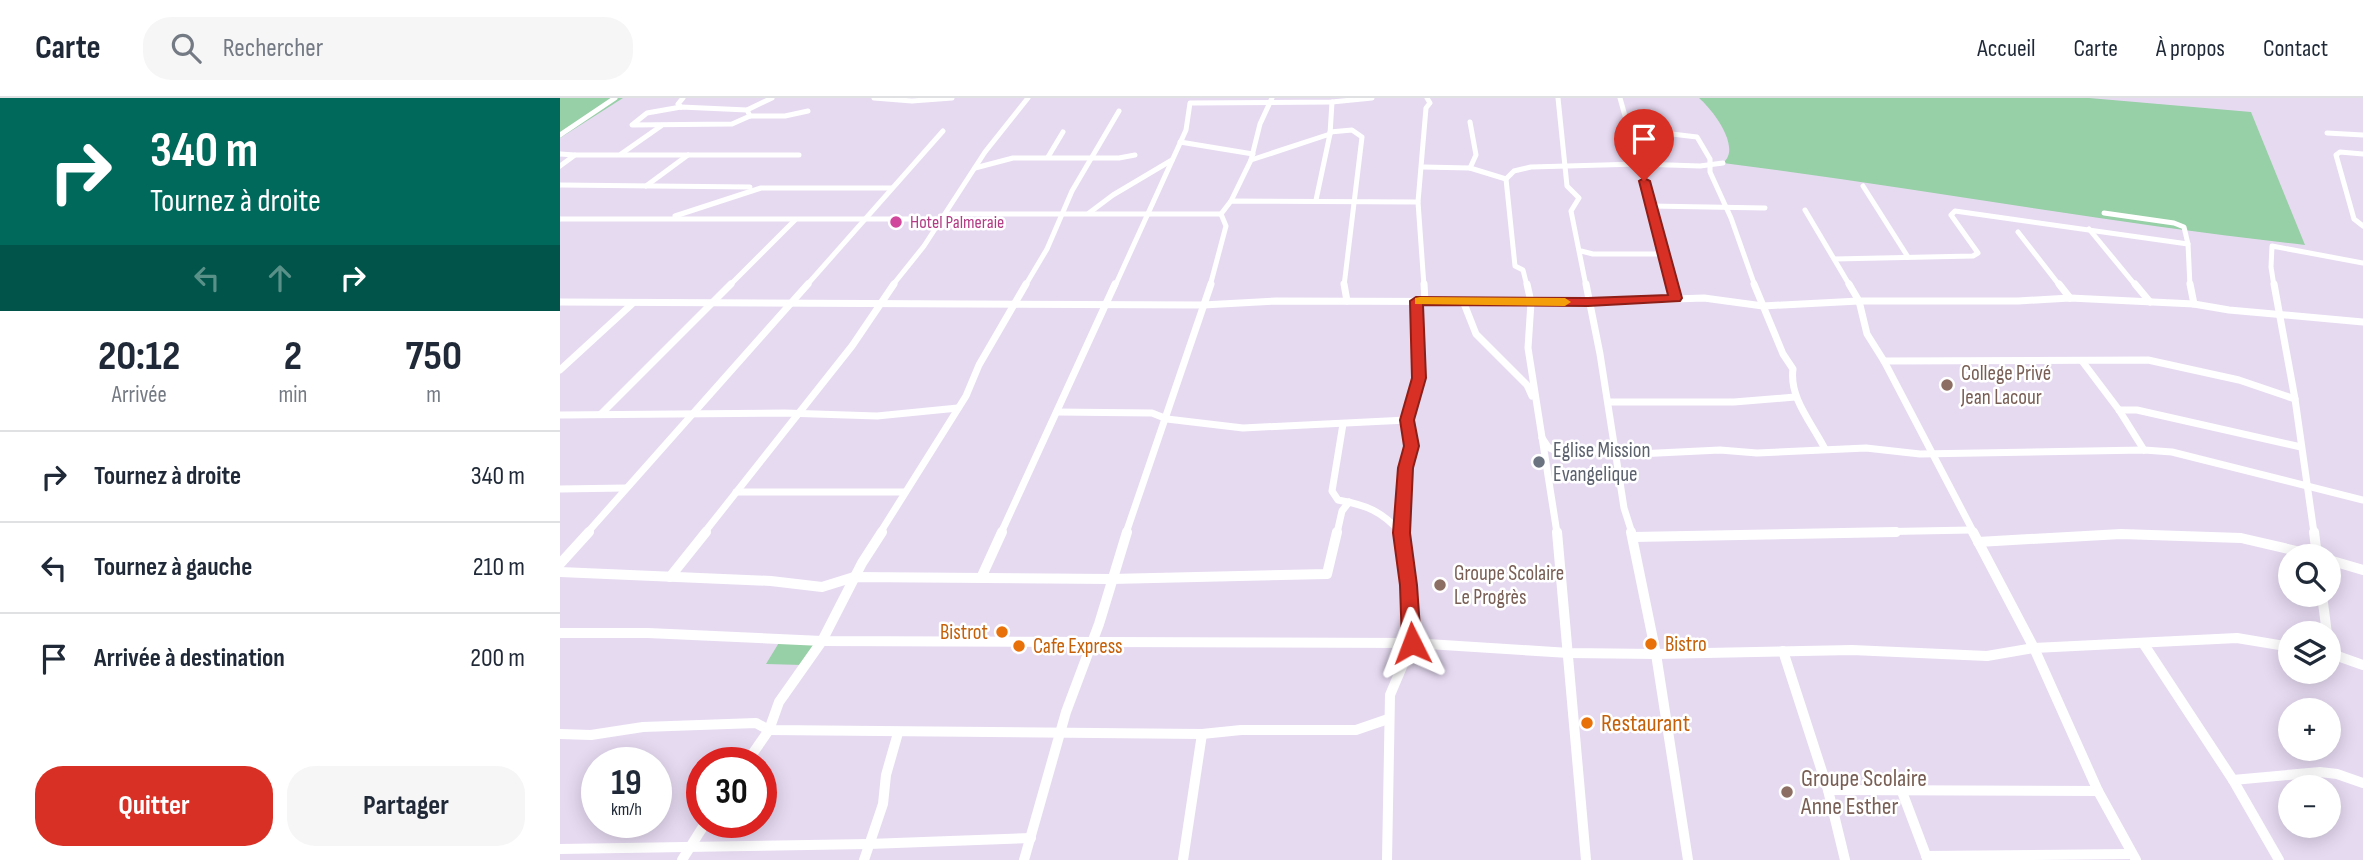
<!DOCTYPE html>
<html lang="fr">
<head>
<meta charset="utf-8">
<style>
  body { margin:0; font-family:"Sofia Sans Condensed",sans-serif; background:#f6f6f7; color:#1f2937; height:100vh; display:flex; flex-direction:column; font-size:26px; white-space:nowrap }
  * { box-sizing:border-box; margin:0 }
  p { font-size:23px; color:#747a83 }
  .icon { flex:none; width:38px; height:38px; fill:none; stroke:currentColor; stroke-width:2; stroke-linecap:round; stroke-linejoin:round }
  .map { position:relative; flex:1; overflow:hidden }
  .details { display:flex; flex-direction:column; background:#fff; width:560px }
  .details>* { flex:none }
  .guide { background:#00695c; color:#fff; overflow:hidden }
  .fabs { position:absolute; left:1718px; top:446px; display:grid; gap:14px }
  .fabs a { display:grid; place-items:center; width:63px; height:63px; border-radius:50%; background:#fff; box-shadow:0 4px 18px #0003; font-size:35px }
  .speed { position:absolute; left:21px; top:649px; display:flex; gap:14px; font-size:35px; font-weight:700; text-align:center }
  .speed>* { display:grid; place-content:center; width:91px; height:91px; border-radius:50%; background:#fff; box-shadow:0 4px 18px #0003; line-height:1 }
  .speed small { font-size:18px; font-weight:400 }
  .speed .limit { border:10px solid #d22; background:#fff; color:#111 }
  .pin { position:absolute; display:grid; place-items:center; width:60px; height:60px; color:#fff; margin:-72px -30px; border-radius:50% 50% 50% 0; rotate:-45deg; box-shadow:0 0 7px #0007 }
  .pin .icon { rotate:45deg }
  .me { position:absolute; width:77px; margin:-38px; rotate:357deg; stroke-linejoin:round; filter:drop-shadow(0 0 5px #0008) }
  .turn { display:flex; align-items:center; gap:24px; height:147px; padding:0 35px; font-size:32px }
  .turn .icon { width:91px; height:91px; stroke-width:2.5 }
  .turn b { display:block; font-size:49px; line-height:60px }
  .lanes { display:flex; align-items:center; height:66px; padding:0 35px; background:#0003; justify-content:center; gap:35px; direction:ltr }
  .lanes .off { opacity:.35 }
  .eta { display:flex; justify-content:space-evenly; align-items:center; height:119px; text-align:center }
  .eta b { font-size:42px; font-weight:700; line-height:49px }
  .primary-button { display:flex; gap:14px; margin-top:auto; padding:14px 35px }
  .primary-button a { flex:1; height:80px; border-radius:28px; background:#d93025; color:#fff; font-size:28px; font-weight:700; line-height:80px; text-align:center }
  .primary-button a+a { background:#f6f6f7; color:#1f2937 }
  ul { padding:0; list-style:none }
  li { display:flex; align-items:center; gap:21px; height:91px; padding:0 35px; border-top:2px solid #e0e1e3 }
  li div { flex:1 }
  li b { display:block; font-size:26px }
  li em { font-style:normal }
  header { display:flex; align-items:center; gap:42px; box-sizing:border-box; height:98px; padding:0 35px; background:#fff; border-bottom:2px solid #e0e1e3 }
  header strong { font-size:33px }
  nav { display:flex; gap:38px; margin-inline-start:auto; font-size:24px }
  .search { width:490px; height:63px; background:#f6f6f7; display:flex; align-items:center; gap:18px; box-sizing:border-box; padding:0 24px; border-radius:28px; color:#747a83; font-size:26px }
  main { display:flex; flex:1; min-height:0 }
  .map>svg:first-child { display:block }
</style>
</head>
<body>
<header>
<strong>Carte</strong>
<div class="search"><svg class="icon" aria-label="search" viewBox="0 0 24 24"><circle cx="10" cy="10" r="6"/><path d="M15 15l6 6"/></svg>Rechercher</div>
<nav><a>Accueil</a><a>Carte</a><a>À propos</a><a>Contact</a></nav>
</header>
<main>
<section class="details">
<div class="guide">
<div class="turn"><svg class="icon" aria-label="right" viewBox="0 0 24 24"><path d="M7 20v-9h11M14 6l5 5-5 5"/></svg><div><b>340 m</b>Tournez à droite</div></div>
<div class="lanes"><svg class="icon off" aria-label="left" viewBox="0 0 24 24"><path d="M17 20v-9H6M10 6l-5 5 5 5"/></svg><svg class="icon off" aria-label="ahead" viewBox="0 0 24 24"><path d="M12 20V5M6 11l6-6 6 6"/></svg><svg class="icon" aria-label="right" viewBox="0 0 24 24"><path d="M7 20v-9h11M14 6l5 5-5 5"/></svg></div>
</div>
<div class="eta">
<div><b>20:12</b><p>Arrivée</p></div>
<div><b>2</b><p>min</p></div>
<div><b>750</b><p>m</p></div>
</div>
<ul>
<li><svg class="icon" aria-label="right" viewBox="0 0 24 24"><path d="M7 20v-9h11M14 6l5 5-5 5"/></svg><div><b>Tournez à droite</b></div><em>340 m</em></li>
<li><svg class="icon" aria-label="left" viewBox="0 0 24 24"><path d="M17 20v-9H6M10 6l-5 5 5 5"/></svg><div><b>Tournez à gauche</b></div><em>210 m</em></li>
<li><svg class="icon" aria-label="arrive" viewBox="0 0 24 24"><path d="M6 21V4h12l-3 4 3 4H6"/></svg><div><b>Arrivée à destination</b></div><em>200 m</em></li>
</ul>
<div class="primary-button"><a>Quitter</a><a>Partager</a></div>
</section>
<div class="map">
<svg width="1803" height="762" viewBox="0 0 1803 762">
  <rect width="100%" height="100%" fill="#e6daf1"/>
  <g fill="#97cfa6">
    <path d="M0 0H63L0 40Z"/>
    <path d="M1139 0H1529L1691 14 1745 147C1550 125 1357 90 1163 65 1182 50 1153 12 1139 0Z"/>
    <path d="M220 543H257L243 567 206 566Z"/>
  </g>
  <g fill="none" stroke-linecap="round" stroke-linejoin="round">
    <g stroke="#fff" stroke-width="5">
      <path d="M314 0 352 3 392 0"/>
      <path d="M998 0 1007 88 1019 100 1011 113 1026 188"/>
      <path d="M1060 0 1113 188"/>
      <path d="M121 9 187 12 190 18 172 26 72 27 87 15Z"/>
      <path d="M121 9 118 6 123 0"/>
      <path d="M187 12 212 0"/>
      <path d="M190 18H225L248 13"/>
      <path d="M910 24 916 57 910 70"/>
      <path d="M1070 31 1137 39 1150 61V74L1171 120 1195 188"/>
      <path d="M770 34 792 32 802 39 784 188"/>
      <path d="M1767 35 1803 37"/>
      <path d="M770 36 772 4"/>
      <path d="M0 37 55 0"/>
      <path d="M620 44 693 56"/>
      <path d="M0 56 15 57"/>
      <path d="M61 56 101 28"/>
      <path d="M1803 56 1780 54 1776 57 1794 121 1803 128"/>
      <path d="M488 59 503 34"/>
      <path d="M691 62 770 36 756 102"/>
      <path d="M0 68 15 57H239"/>
      <path d="M863 69 910 70 946 81 954 73 971 69 1079 66 1140 68 1163 65"/>
      <path d="M415 70 453 60H559L575 57"/>
      <path d="M946 81 955 168 963 172 967 188"/>
      <path d="M0 87 190 89"/>
      <path d="M86 88 128 57"/>
      <path d="M1303 88 1348 159"/>
      <path d="M671 103 691 62 700 26 712 0"/>
      <path d="M1091 108 1205 110"/>
      <path d="M1245 112 1290 188"/>
      <path d="M529 115 553 97 612 62"/>
      <path d="M1544 115 1614 125 1624 129 1628 146 1630 188"/>
      <path d="M385 116H661"/>
      <path d="M661 116 671 103 858 104"/>
      <path d="M115 118 201 90H332"/>
      <path d="M0 121H381"/>
      <path d="M1529 131 1576 188"/>
      <path d="M1458 134 1500 188"/>
      <path d="M1021 153 1033 156H1104"/>
      <path d="M1275 161 1413 158 1418 155 1391 117 1395 113 1628 146"/>
      <path d="M169 188 235 122"/>
      <path d="M246 188 383 33"/>
      <path d="M332 188 364 148 425 54 468 0"/>
      <path d="M465 188 487 151 512 93 559 13"/>
      <path d="M555 188 626 32 630 5 772 4 812 0"/>
      <path d="M650 188 666 128 661 116"/>
      <path d="M864 188 858 104 866 10 870 5 867 0"/>
      <path d="M1714 188 1711 169 1712 148 1803 165"/>
    </g>
    <g stroke="#fff" stroke-width="7">
      <path d="M784 186 787 203"/>
      <path d="M864 186 865 203"/>
      <path d="M967 186 971 204 968 250 997 435"/>
      <path d="M1026 186 1040 256 1064 410 1072 435"/>
      <path d="M1112 186 1116 200"/>
      <path d="M1194 186 1223 256 1233 271C1229 300 1252 325 1265 351"/>
      <path d="M1289 186 1299 203 1307 236 1324 263 1414 435"/>
      <path d="M1499 186 1510 200"/>
      <path d="M1575 186 1590 204"/>
      <path d="M1630 186 1634 206"/>
      <path d="M1714 186 1735 301 1754 435"/>
      <path d="M903 203 916 236 967 287 972 298"/>
      <path d="M0 204 643 207 716 203 1028 204 1144 200 1203 208 1299 203H1458L1510 200 1634 206 1669 212 1803 224"/>
      <path d="M1324 263 1588 262 1679 282 1735 301"/>
      <path d="M1522 263 1559 312 1584 352"/>
      <path d="M0 272 72 206"/>
      <path d="M1049 304H1174L1235 299"/>
      <path d="M1559 312H1577L1741 349"/>
      <path d="M497 314 592 315 607 321 683 330 847 322"/>
      <path d="M41 316 171 186"/>
      <path d="M0 317 225 315 317 318 398 310"/>
      <path d="M783 326 772 393 778 402C806 407 822 413 841 435"/>
      <path d="M982 340 988 349 998 354 1036 353 1057 357 1160 352 1197 355 1306 350 1360 356 1584 352 1612 354 1803 402"/>
      <path d="M0 391 66 390"/>
      <path d="M176 394H345"/>
      <path d="M27 435 248 186"/>
      <path d="M144 435 292 248 334 186"/>
      <path d="M320 435 406 298 419 267 466 186"/>
      <path d="M441 435 555 186"/>
      <path d="M566 435 651 186"/>
      <path d="M777 435 782 413 789 404"/>
      <path d="M841 435 845 370 851 348 847 322 859 280 856 203"/>
      <path d="M1252 435 1411 432"/>
    </g>
    <g stroke="#fff" stroke-width="10">
      <path d="M997 434 1026 762"/>
      <path d="M1071 434 1096 556 1128 762"/>
      <path d="M1413 434 1474 550 1538 693 1576 762"/>
      <path d="M1754 434 1757 458"/>
      <path d="M1073 439 1336 434"/>
      <path d="M1418 444 1561 436 1681 440 1758 458"/>
      <path d="M1769 462 1803 472"/>
      <path d="M0 466 29 434"/>
      <path d="M0 474 211 483 262 489 294 479 551 481 767 476 777 434"/>
      <path d="M110 479 146 434"/>
      <path d="M421 480 442 434"/>
      <path d="M1762 497 1767 536"/>
      <path d="M0 535H88L262 543 852 545 1009 555 1096 556 1292 552 1427 558 1474 550 1677 540 1731 549"/>
      <path d="M1583 545 1673 682 1719 762"/>
      <path d="M1223 553 1268 692 1285 762"/>
      <path d="M1769 555 1803 567"/>
      <path d="M0 636 31 637 83 629 196 625 209 632 642 636 681 632H796L828 621"/>
      <path d="M186 665 209 632 219 604 262 543 302 465 322 434"/>
      <path d="M1673 682 1760 674 1777 676 1803 685"/>
      <path d="M1341 691 1367 760"/>
      <path d="M1268 692 1538 693"/>
      <path d="M0 751 309 746 471 740"/>
      <path d="M1366 758 1572 756"/>
      <path d="M122 762 146 724"/>
      <path d="M304 762 323 706 326 677 338 635"/>
      <path d="M464 762 506 614 539 526 567 434"/>
      <path d="M623 762 642 636"/>
      <path d="M827 762 830 597 852 545 849 487 841 434"/>
    </g>
  </g>
  <path fill="#d93025" stroke="#8d1f18" stroke-width="2" d="M1084 80 1090 83 1122 200 1120 203 1028 208 863 207 866 280 854 322 859 348 853 370 850 435 857 487 861 545 858 551 852 553 845 551 842 545 840 487 833 435 838 370 844 348 840 322 852 280 850 203 856 199 1028 200 1108 197 1079 83Z"/>
  <path fill="#f59e0b" d="M860 199 1005 200 1011 204 1005 208 855 206V200Z"/>
  <circle fill="#d1479c" stroke="#fff" stroke-width="2.5" cx="336" cy="124" r="7"/>
  <g fill="#8d6e63" stroke="#fff" stroke-width="2.5">
    <circle cx="1387" cy="287" r="7"/>
    <circle cx="880" cy="487" r="7"/>
    <circle cx="1227" cy="694" r="7"/>
  </g>
  <circle fill="#6b7280" stroke="#fff" stroke-width="2.5" cx="979" cy="364" r="7"/>
  <g fill="#e8710a" stroke="#fff" stroke-width="2.5">
    <circle cx="442" cy="534" r="7"/>
    <circle cx="1091" cy="546" r="7"/>
    <circle cx="459" cy="548" r="7"/>
    <circle cx="1027" cy="625" r="7"/>
  </g>
  <g text-anchor="middle" stroke-width="5" stroke-linejoin="round" paint-order="stroke">
    <g font-size="18" fill="#b23c85" stroke="#fff" text-anchor="start">
      <text x="350" y="130">Hotel Palmeraie</text>
    </g>
    <g font-size="21" fill="#785e54" stroke="#fff" text-anchor="start">
      <text x="1401" y="282">College Privé<tspan x="1401" dy="24">Jean Lacour</tspan></text>
      <text x="894" y="482">Groupe Scolaire<tspan x="894" dy="24">Le Progrès</tspan></text>
    </g>
    <g font-size="21" fill="#5b616d" stroke="#fff" text-anchor="start">
      <text x="993" y="359">Eglise Mission<tspan x="993" dy="24">Evangelique</tspan></text>
    </g>
    <g font-size="21" fill="#c56008" stroke="#fff" text-anchor="start">
      <text x="428" y="541" text-anchor="end">Bistrot</text>
      <text x="1105" y="553">Bistro</text>
      <text x="473" y="555">Cafe Express</text>
    </g>
    <g font-size="24" fill="#c56008" stroke="#fff" text-anchor="start">
      <text x="1041" y="633">Restaurant</text>
    </g>
    <g font-size="24" fill="#785e54" stroke="#fff" text-anchor="start">
      <text x="1241" y="688">Groupe Scolaire<tspan x="1241" dy="28">Anne Esther</tspan></text>
    </g>
  </g>
</svg>
<div class="fabs">
<a><svg class="icon" aria-label="search" viewBox="0 0 24 24"><circle cx="10" cy="10" r="6"/><path d="M15 15l6 6"/></svg></a>
<a><svg class="icon" aria-label="layers" viewBox="0 0 24 24"><path d="M12 4l9 5-9 5-9-5zM3 14l9 5 9-5"/></svg></a>
<a>+</a>
<a>−</a>
</div>
<div class="speed"><div>19<small>km/h</small></div><div class="limit">30</div></div>
<div class="pin" style="left:1084px;top:83px;background:#d93025"><svg class="icon" aria-label="arrive" viewBox="0 0 24 24"><path d="M6 21V4h12l-3 4 3 4H6"/></svg></div>
<svg class="me" style="left:852px;top:545px" viewBox="-20 -20 40 40"><path d="M0-17L14 15 0 8-14 15z" fill="#d93025" stroke="#fff" stroke-width="4"/></svg>
</div>
</main>
</body>
</html>
